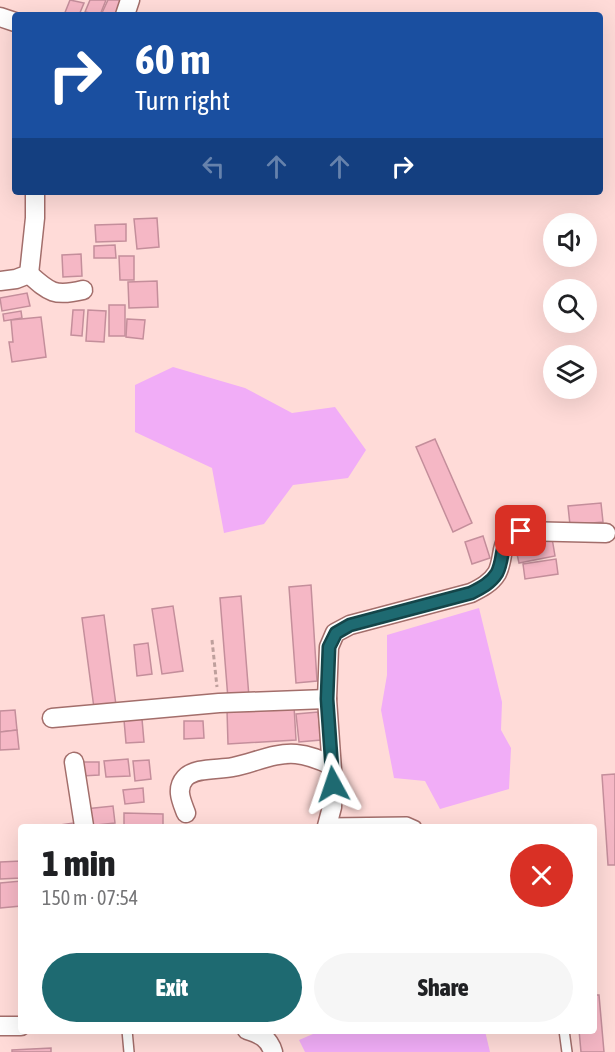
<!DOCTYPE html>
<html lang="en">
<head>
<meta charset="utf-8">
<style>
  body { margin:0; font-family:"Asap Condensed",sans-serif; background:#f6f6f6; color:#202124; height:100vh; display:flex; flex-direction:column; font-size:22px; white-space:nowrap }
  * { box-sizing:border-box; margin:0 }
  p { font-size:20px; color:#757577 }
  .icon { flex:none; width:33px; height:33px; fill:none; stroke:currentColor; stroke-width:2; stroke-linecap:round; stroke-linejoin:round }
  .map { position:relative; flex:1; overflow:hidden }
  .panel { position:absolute; left:18px; top:824px; width:579px; height:210px; display:flex; flex-direction:column; background:#fff; border-radius:6px; box-shadow:0 6px 24px #0002 }
  .panel>* { flex:none }
  .guide { position:absolute; left:12px; top:12px; width:591px; height:183px; border-radius:6px; box-shadow:0 6px 24px #0002; background:#1a4fa0; color:#fff; overflow:hidden }
  .fabs { position:absolute; left:543px; top:213px; display:grid; gap:12px }
  .fabs a { display:grid; place-items:center; width:54px; height:54px; border-radius:50%; background:#fff; box-shadow:0 6px 24px #0002; font-size:30px }
  .pin { position:absolute; display:grid; place-items:center; width:51px; height:51px; color:#fff; margin:-26px; border-radius:12px; box-shadow:0 3px 9px #0006 }
  .me { position:absolute; width:66px; margin:-33px; rotate:355deg; stroke-linejoin:round; filter:drop-shadow(0 0 4px #0008) }
  .turn { display:flex; align-items:center; gap:21px; height:126px; padding:0 24px; font-size:27px }
  .turn .icon { width:78px; height:78px; stroke-width:2.5 }
  .turn b { display:block; font-size:42px; line-height:51px }
  .lanes { display:flex; align-items:center; height:57px; padding:0 24px; background:#0003; justify-content:center; gap:30px; direction:ltr }
  .lanes .off { opacity:.35 }
  .round { display:grid; place-items:center; flex:none; width:63px; height:63px; border-radius:32px; background:#f6f6f6 }
  .headline { display:flex; align-items:center; justify-content:space-between; height:102px; padding:0 24px }
  h1 { font-size:36px; font-weight:800; line-height:45px }
  .action { display:flex; gap:12px; margin-top:auto; padding:12px 24px }
  .action a { flex:1; height:69px; border-radius:36px; background:#1e6a71; color:#fff; font-size:24px; font-weight:800; line-height:69px; text-align:center }
  .action a+a { background:#f6f6f6; color:#202124 }
  .map>svg:first-child { display:block }
</style>
</head>
<body>
<div class="map">
<svg width="615" height="1052" viewBox="0 0 615 1052">
  <rect width="100%" height="100%" fill="#ffdbd8"/>
  <g fill="#f1adf7">
    <path d="M173 367 245 388 292 413 335 407 366 450 348 478 293 485 264 524 224 533 212 468 135 432V385Z"/>
    <path d="M479 608 502 702 501 730 511 748 509 789 440 809 425 781 394 778 381 710 387 675V635Z"/>
    <path d="M320 1031H485L490 1052H305L299 1040Z"/>
  </g>
  <g fill="#f5b7c5" stroke="#c48e9b" stroke-width="1.5">
    <path d="M70 0 84 3 79 15H64Z"/>
    <path d="M90 0H106L100 15 85 12Z"/>
    <path d="M108 0H123L116 15H101Z"/>
    <path d="M157 218 159 247 137 249 134 219Z"/>
    <path d="M126 224V241L96 242 95 225Z"/>
    <path d="M115 245 116 258H94V246Z"/>
    <path d="M81 254 82 276 63 277 62 255Z"/>
    <path d="M119 256H134V280H120Z"/>
    <path d="M157 281 158 307 129 308 128 282Z"/>
    <path d="M27 293 30 306 2 311 0 298Z"/>
    <rect x="109" y="305" width="16" height="31"/>
    <path d="M73 310H84L82 336 71 335Z"/>
    <path d="M88 310 106 311 104 342 86 341Z"/>
    <path d="M21 311 22 318 4 321 3 314Z"/>
    <path d="M41 317 46 357 12 362 9 342H13L11 320Z"/>
    <path d="M127 319 145 320 143 339 126 337Z"/>
    <path d="M435 439 472 523 453 532 416 447Z"/>
    <path d="M601 503 603 522 570 525 568 506Z"/>
    <path d="M483 536 490 558 472 564 465 542Z"/>
    <path d="M552 538 555 556 519 563 515 545Z"/>
    <path d="M556 559 558 574 525 579 523 564Z"/>
    <path d="M311 585 317 681 296 683 289 587Z"/>
    <path d="M241 596 249 697 228 699 220 598Z"/>
    <path d="M173 606 183 671 162 674 152 609Z"/>
    <path d="M104 615 116 705 94 708 82 618Z"/>
    <path d="M148 643 152 674 137 676 134 645Z"/>
    <path d="M294 706 296 740 228 744 227 710Z"/>
    <path d="M15 710 17 730 0 732V711Z"/>
    <path d="M318 712 321 740 299 742 296 714Z"/>
    <path d="M142 719 144 742 126 743 124 720Z"/>
    <path d="M184 721H203L204 738 184 739Z"/>
    <path d="M17 730 19 749 0 750V732Z"/>
    <path d="M128 759 130 776 106 777 104 761Z"/>
    <path d="M149 760 151 779 135 781 133 761Z"/>
    <path d="M82 762H99V775L82 776Z"/>
    <path d="M615 774V865H608L602 775Z"/>
    <path d="M143 788 144 802 125 804 123 790Z"/>
    <path d="M113 806 115 823 87 826 85 809Z"/>
    <path d="M124 813 163 814V826H124Z"/>
    <path d="M80 822V826H53Z"/>
    <path d="M21 861V878L0 879V862Z"/>
    <path d="M21 881V906L0 908V883Z"/>
    <path d="M594 995H599L604 1052H581L579 1030H594Z"/>
    <path d="M51 1048V1052H12V1050Z"/>
  </g>
  <g fill="none" stroke-linecap="round" stroke-linejoin="round">
    <g stroke="#a36e6b" stroke-width="12">
      <g id="service">
        <path d="M329 823 407 822 416 826"/>
        <path d="M127 1030 129 1052"/>
        <path d="M564 1030 567 1052"/>
      </g>
    </g>
    <g stroke="#a36e6b" stroke-width="21">
      <g id="minor">
        <path d="M125 15 130 0"/>
        <path d="M0 17 15 22"/>
        <path d="M29 274C49 292 54 297 83 290"/>
        <path d="M0 281 16 279 29 274 35 218V192"/>
        <path d="M52 718 219 703 327 699"/>
        <path d="M74 762 84 826"/>
        <path d="M186 813C182 802 175 789 185 778 195 767 219 770 233 767 254 763 275 752 296 754 309 755 320 760 331 765"/>
        <path d="M327 826 332 807 333 784 327 699 329 647 335 633 350 625 471 593C481 588 491 583 497 573 506 555 497 538 521 531L606 533"/>
        <path d="M0 1026H21"/>
        <path d="M247 1030C260 1034 269 1038 273 1052"/>
      </g>
    </g>
    <path stroke="#be9f9c" stroke-width="3" stroke-dasharray="4.5 3" stroke-linecap="butt" d="M212 640 217 687"/>
    <use href="#service" stroke="#fff" stroke-width="9"/>
    <use href="#minor" stroke="#fff" stroke-width="18"/>
  </g>
  <g fill="none" stroke-linecap="round" stroke-linejoin="round">
    <g stroke="#144549" stroke-width="15">
      <path id="route" d="M333 784 327 699 329 647 336 633 350 625 471 593C481 588 491 583 497 573 506 555 497 538 521 531"/>
    </g>
    <use href="#route" stroke="#1e6a71" stroke-width="10"/>
  </g>
</svg>
<div class="fabs">
<a><svg class="icon" aria-label="sound" viewBox="0 0 24 24"><path d="M4 9h4l5-4v14l-5-4H4zM17 9q2 3 0 6"/></svg></a>
<a><svg class="icon" aria-label="search" viewBox="0 0 24 24"><circle cx="10" cy="10" r="6"/><path d="M15 15l6 6"/></svg></a>
<a><svg class="icon" aria-label="layers" viewBox="0 0 24 24"><path d="M12 4l9 5-9 5-9-5zM3 14l9 5 9-5"/></svg></a>
</div>
<div class="pin" style="left:521px;top:531px;background:#d93025"><svg class="icon" aria-label="arrive" viewBox="0 0 24 24"><path d="M6 21V4h12l-3 4 3 4H6"/></svg></div>
<svg class="me" style="left:333px;top:784px" viewBox="-20 -20 40 40"><path d="M0-17L14 15 0 8-14 15z" fill="#1e6a71" stroke="#fff" stroke-width="4"/></svg>
<div class="guide">
<div class="turn"><svg class="icon" aria-label="right" viewBox="0 0 24 24"><path d="M7 20v-9h11M14 6l5 5-5 5"/></svg><div><b>60 m</b>Turn right</div></div>
<div class="lanes"><svg class="icon off" aria-label="left" viewBox="0 0 24 24"><path d="M17 20v-9H6M10 6l-5 5 5 5"/></svg><svg class="icon off" aria-label="ahead" viewBox="0 0 24 24"><path d="M12 20V5M6 11l6-6 6 6"/></svg><svg class="icon off" aria-label="ahead" viewBox="0 0 24 24"><path d="M12 20V5M6 11l6-6 6 6"/></svg><svg class="icon" aria-label="right" viewBox="0 0 24 24"><path d="M7 20v-9h11M14 6l5 5-5 5"/></svg></div>
</div>
<section class="panel">
<div class="headline"><div><h1>1 min</h1><p>150 m · 07:54</p></div><a class="round" style="background:#d93025;color:#fff"><svg class="icon" aria-label="close" viewBox="0 0 24 24"><path d="M6 6l12 12M18 6L6 18"/></svg></a></div>
<div class="action"><a>Exit</a><a>Share</a></div>
</section>
</div>
</body>
</html>
